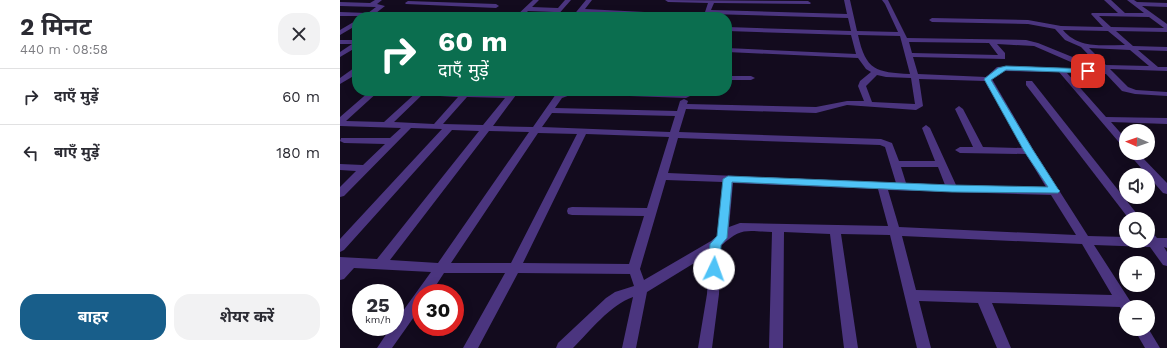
<!DOCTYPE html>
<html lang="hi">
<head>
<meta charset="utf-8">
<style>
  body { margin:0; font-family:"Work Sans","Noto Sans Devanagari",sans-serif; background:#f2f2f3; color:#2b2b33; height:100vh; display:flex; flex-direction:column; font-size:15px; white-space:nowrap }
  * { box-sizing:border-box; margin:0 }
  p { font-size:13px; color:#7c7c81 }
  .icon { flex:none; width:22px; height:22px; fill:none; stroke:currentColor; stroke-width:2; stroke-linecap:round; stroke-linejoin:round }
  .map { position:relative; flex:1; overflow:hidden }
  .panel { display:flex; flex-direction:column; background:#fff; width:340px }
  .panel>* { flex:none }
  .top-card { position:absolute; left:12px; top:12px; width:380px; height:84px; border-radius:16px; box-shadow:0 2px 10px #0003; background:#0b6e4f; color:#fff; overflow:hidden }
  .needle { width:26px; rotate:272deg }
  .fabs { position:absolute; left:779px; top:124px; display:grid; gap:8px }
  .fabs a { display:grid; place-items:center; width:36px; height:36px; border-radius:50%; background:#fff; box-shadow:0 2px 10px #0003; font-size:20px }
  .speed { position:absolute; left:12px; top:284px; display:flex; gap:8px; font-size:20px; font-weight:700; text-align:center }
  .speed>* { display:grid; place-content:center; width:52px; height:52px; border-radius:50%; background:#fff; box-shadow:0 2px 10px #0003; line-height:1 }
  .speed small { font-size:10px; font-weight:400 }
  .speed .limit { border:6px solid #d22; background:#fff; color:#111 }
  .pin { position:absolute; display:grid; place-items:center; width:34px; height:34px; color:#fff; margin:-17px; border-radius:8px; box-shadow:0 2px 6px #0006 }
  .me { position:absolute; width:44px; margin:-22px; rotate:3deg; stroke-linejoin:round; filter:drop-shadow(0 0 3px #0008) }
  .turn { display:flex; align-items:center; gap:14px; height:84px; padding:0 20px; font-size:18px }
  .turn .icon { width:52px; height:52px; stroke-width:2.5 }
  .turn b { display:block; font-size:28px; line-height:34px }
  .round { display:grid; place-items:center; flex:none; width:42px; height:42px; border-radius:16px; background:#f2f2f3 }
  .summary { display:flex; align-items:center; justify-content:space-between; height:68px; padding:0 20px }
  h1 { font-size:24px; font-weight:700; line-height:30px }
  .button { display:flex; gap:8px; margin-top:auto; padding:8px 20px }
  .button a { flex:1; height:46px; border-radius:16px; background:#185e8a; color:#fff; font-size:16px; font-weight:700; line-height:46px; text-align:center }
  .button a+a { background:#f2f2f3; color:#2b2b33 }
  ul { padding:0; list-style:none }
  li { display:flex; align-items:center; gap:12px; height:56px; padding:0 20px; border-top:1px solid #e1e1e2 }
  li div { flex:1 }
  li b { display:block; font-size:15px }
  li em { font-style:normal }
  main { display:flex; flex:1; min-height:0 }
  .map>svg:first-child { display:block }
</style>
</head>
<body>
<main>
<section class="panel">
<div class="summary"><div><h1>2 मिनट</h1><p>440 m · 08:58</p></div><a class="round"><svg class="icon" aria-label="close" viewBox="0 0 24 24"><path d="M6 6l12 12M18 6L6 18"/></svg></a></div>
<ul>
<li><svg class="icon" aria-label="right" viewBox="0 0 24 24"><path d="M7 20v-9h11M14 6l5 5-5 5"/></svg><div><b>दाएँ मुड़ें</b></div><em>60 m</em></li>
<li><svg class="icon" aria-label="left" viewBox="0 0 24 24"><path d="M17 20v-9H6M10 6l-5 5 5 5"/></svg><div><b>बाएँ मुड़ें</b></div><em>180 m</em></li>
</ul>
<div class="button"><a>बाहर</a><a>शेयर करें</a></div>
</section>
<div class="map">
<svg width="827" height="348" viewBox="0 0 827 348">
  <rect width="100%" height="100%" fill="#130b1e"/>
  <g fill="none" stroke-linecap="round" stroke-linejoin="round">
    <g fill="#4b357f" fill-rule="evenodd">
      <path d="M35 0H42L37 4 45 6 36 13 144 14 147 16H0V12L28 13 36 7 0 6V2L30 3Z"/>
      <path d="M193 0H199L192 7 218 8 225 0H231L216 17H210L214 12 188 11 182 17H175Z"/>
      <path d="M246 0H252L245 9 364 15 368 3 328 2 325 0 468 1 471 3 470 4 374 3 371 10 507 14 504 0H510L517 31 558 32 545 4 542 0H548L567 38 686 40 698 43 757 67 758 69H762L741 47 725 40 715 29 688 24 592 22 589 20 592 18 688 20 721 26 763 27 751 14 752 13H778L764 0H771L785 13H804L787 0H794L797 2 827 3V7L802 6 827 24V32L776 31 793 46 827 47V51L798 50 818 67H827V71L770 69 788 87 796 90 827 92V96L795 94 782 91 766 74 727 73 766 117 827 118V124L771 122 786 139V148L783 147 719 72 662 71 652 79 694 151 748 236 786 237V241H808V231L812 232 817 238H827V248L824 247 827 252V266L823 265 810 247 754 245 794 307H786V313L782 311 780 307 652 303 671 348H657L638 303 579 301 591 348H577L550 235 501 234 518 348H504L490 234 444 232 443 348H429L432 232C406 231 401 227 381 246L379 294 372 348H358L367 294 369 254 307 292 296 348H282L293 297C270 305 250 331 233 348H216L218 343 266 298 275 292 294 286 290 274 178 273 138 348H123L165 273H104L91 293H81V307L52 348H37L51 327H55V322L91 272 14 268 4 279 0 280V257L37 259 139 131 112 130 4 250 0 252V239L102 129 71 128 4 196 0 197V187L16 171 0 170V164L23 165 45 144 4 143 0 141 1 138H50L61 128 0 126V117L30 91H39L6 121 44 122 78 91H132L131 92 169 93 171 91H179L153 126 193 127 216 94 228 91 346 94 350 96 346 98 233 94 222 98 215 108 337 111 340 101 344 99 348 101 347 104 476 107 507 101H524L518 86 520 81 531 72 526 69 518 58 387 52V48L516 54 511 35 387 31V27L511 31 508 18 370 14 369 17H327L242 13 238 17H232ZM759 16 809 17 824 28 771 27ZM723 30 768 31 785 45C762 45 739 49 723 30ZM518 35 560 36 570 74C536 72 526 71 518 35ZM569 42 649 43 658 55 572 53ZM657 44 694 46 747 69 672 66 657 67 646 77 578 74 573 57 665 59V53ZM749 48 790 50 809 66 766 65ZM537 75 546 77 571 78 575 104 532 102 526 86ZM579 79 645 81 683 148 643 147 623 109 619 106 615 109 633 147H620L615 150 620 153 686 154 706 187 616 185 590 128 586 125 582 128 595 161H559L552 143 541 139 339 132 346 109 476 113 507 105 576 110 583 106ZM82 95 118 97 94 124 54 122ZM127 97 165 98 143 125 103 124ZM212 113 335 116 330 132 202 127ZM149 131 189 132 98 263 50 260ZM198 133 237 134 171 263H111ZM246 134 329 137 307 208 232 207 228 208 227 211 228 214 232 215 304 216 289 264 183 263ZM338 138 540 145 545 147 556 183 328 173ZM561 167H598L605 185 566 183ZM326 180 383 182 377 236 371 241 304 280 300 269ZM393 183 538 189 548 226 400 223 389 227ZM548 190 711 195 736 235 559 227ZM562 236 742 244 772 295 576 290Z"/>
      <path d="M68 1 156 4 159 6 156 8 66 4 65 3Z"/>
      <path d="M17 20V25L0 35V30Z"/>
      <path d="M0 40H17V47L0 57V52L12 44H0Z"/>
      <path d="M14 68H17V74L0 84V78Z"/>
      <path d="M387 76H411L415 78 411 80H387Z"/>
      <path d="M686 81H692L801 219H789L686 85Z"/>
      <path d="M788 153H798L827 183V194L823 193Z"/>
      <path d="M808 328 820 348H805L794 329Z"/>
    </g>
  </g>
  <path fill="#4fc3f7" stroke="#337fa1" d="M666 66 748 69 752 71 748 73 666 70 651 80 693 150 718 189 720 191 718 193 612 192 392 182 387 238 381 245 380 269 378 272 374 273 370 272 368 269 370 244 377 236 383 179 388 176 612 185 708 187 684 151 644 79 658 68Z"/>
</svg>
<div class="fabs">
<a><svg class="needle" viewBox="-14 -14 28 28"><path d="M0-13l5 13h-10z" fill="#e53935"/><path d="M0 13l5-13h-10z" fill="#7c7c81"/></svg></a>
<a><svg class="icon" aria-label="sound" viewBox="0 0 24 24"><path d="M4 9h4l5-4v14l-5-4H4zM17 9q2 3 0 6"/></svg></a>
<a><svg class="icon" aria-label="search" viewBox="0 0 24 24"><circle cx="10" cy="10" r="6"/><path d="M15 15l6 6"/></svg></a>
<a>+</a>
<a>−</a>
</div>
<div class="speed"><div>25<small>km/h</small></div><div class="limit">30</div></div>
<div class="pin" style="left:748px;top:71px;background:#d93025"><svg class="icon" aria-label="arrive" viewBox="0 0 24 24"><path d="M6 21V4h12l-3 4 3 4H6"/></svg></div>
<svg class="me" style="left:374px;top:269px" viewBox="-20 -20 40 40"><circle r="19" fill="#fff"/><path d="M0-13L10 11 0 6-10 11z" fill="#4fc3f7"/></svg>
<div class="top-card">
<div class="turn"><svg class="icon" aria-label="right" viewBox="0 0 24 24"><path d="M7 20v-9h11M14 6l5 5-5 5"/></svg><div><b>60 m</b>दाएँ मुड़ें</div></div>
</div>
</div>
</main>
</body>
</html>
